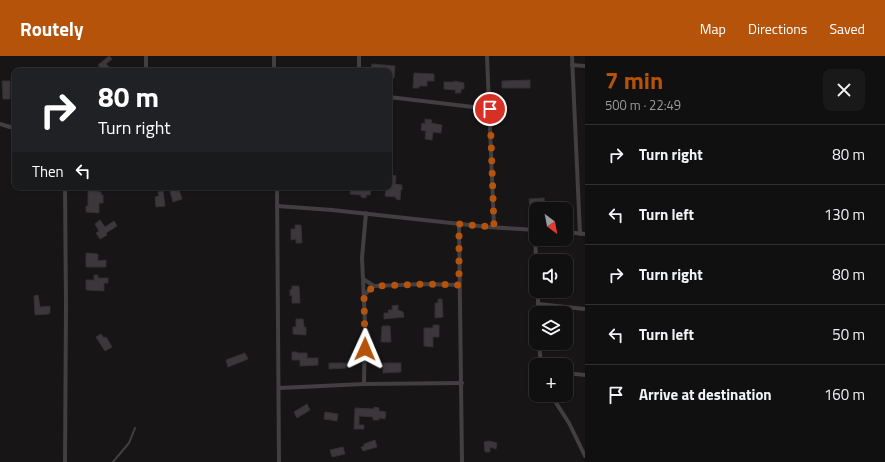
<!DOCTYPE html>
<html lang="en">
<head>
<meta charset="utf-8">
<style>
  body { margin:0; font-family:"Titillium Web",sans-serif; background:#1a1919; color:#f1f3f6; height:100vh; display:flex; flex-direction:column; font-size:15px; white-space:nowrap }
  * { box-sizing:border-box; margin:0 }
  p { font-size:13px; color:#9c9d9f }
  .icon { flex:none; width:22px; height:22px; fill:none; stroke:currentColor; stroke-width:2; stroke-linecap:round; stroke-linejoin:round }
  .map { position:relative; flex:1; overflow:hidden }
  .sheet { display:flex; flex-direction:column; background:#111010; width:300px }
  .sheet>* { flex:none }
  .top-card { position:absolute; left:12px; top:12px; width:380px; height:122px; border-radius:8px; box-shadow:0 1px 3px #0004,0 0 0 1px #303030; background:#202124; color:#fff; overflow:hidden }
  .needle { width:26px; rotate:148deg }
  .buttons { position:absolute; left:529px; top:146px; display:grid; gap:8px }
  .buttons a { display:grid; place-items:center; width:44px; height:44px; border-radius:8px; background:#111010; box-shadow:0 1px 3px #0004,0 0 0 1px #303030; font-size:20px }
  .pin { position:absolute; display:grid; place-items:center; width:34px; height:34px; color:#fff; margin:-17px; border:2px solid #fff; border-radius:50%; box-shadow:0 1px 4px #0007 }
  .me { position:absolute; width:44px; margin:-22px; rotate:1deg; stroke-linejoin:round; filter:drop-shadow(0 0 3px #0008) }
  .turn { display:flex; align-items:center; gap:14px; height:84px; padding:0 20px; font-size:18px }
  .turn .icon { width:52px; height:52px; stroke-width:2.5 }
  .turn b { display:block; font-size:28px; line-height:34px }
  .then { display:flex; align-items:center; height:38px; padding:0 20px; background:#0003; gap:8px; font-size:15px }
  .round { display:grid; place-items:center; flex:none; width:42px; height:42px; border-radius:8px; background:#1a1919 }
  .summary { display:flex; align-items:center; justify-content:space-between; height:68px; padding:0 20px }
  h1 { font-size:24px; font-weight:700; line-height:30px; color:#b45309 }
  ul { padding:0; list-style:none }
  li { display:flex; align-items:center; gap:12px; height:60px; padding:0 20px; border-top:1px solid #303030 }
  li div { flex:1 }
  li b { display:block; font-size:15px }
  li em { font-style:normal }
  header { display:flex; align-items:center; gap:24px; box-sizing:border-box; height:56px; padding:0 20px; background:#b45309; color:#fff }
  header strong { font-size:19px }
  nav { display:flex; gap:22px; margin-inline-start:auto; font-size:14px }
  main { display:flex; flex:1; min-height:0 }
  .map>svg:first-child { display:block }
</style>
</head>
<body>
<header>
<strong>Routely</strong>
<nav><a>Map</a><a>Directions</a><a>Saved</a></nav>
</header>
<main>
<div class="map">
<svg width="585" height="406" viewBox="0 0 585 406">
  <rect width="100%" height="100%" fill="#171516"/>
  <g fill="#3c373b" stroke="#332f32">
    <path d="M109 0 112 3 106 8 110 12 107 15H104L98 9Z"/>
    <path d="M372 8 395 10 394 22H389V15H371Z"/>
    <path d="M414 17 434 18V25H427V30H419V32H413Z"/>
    <path d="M530 24V32H502V25Z"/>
    <path d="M2 25H10V43H3Z"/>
    <path d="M454 25 464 27V33H461V37H455L456 34 444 33V26H454Z"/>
    <path d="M425 63 432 64 431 67 442 69 441 77 433 76 432 84 425 83 426 75 421 74 422 67 425 68Z"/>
    <path d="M390 119 396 120 395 128 402 129V134L401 133 400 144 396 143V141L385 140 386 133H389Z"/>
    <path d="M169 131H178L182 143 173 146Z"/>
    <path d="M351 131 371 132 370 139H366V142L361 141V139L350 138Z"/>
    <path d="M88 134 101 136V139H103V147H99V157L86 156V150H88Z"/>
    <path d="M163 135 165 150 156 151 155 141 159 140 158 136Z"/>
    <path d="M544 142 545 151 538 152V150H530L529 143Z"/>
    <path d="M100 164 105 171 114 165 117 170 106 177 107 179 100 183 96 177 99 175 95 168Z"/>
    <path d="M295 169H301L302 187H296V183L291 184V173H295Z"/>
    <path d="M86 197 98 198V205L106 204V211H86Z"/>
    <path d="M94 219H98V222H108V227H104V235L86 234V224H94Z"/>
    <path d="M292 230H299L300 247H292V239L290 240V234L292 233Z"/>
    <path d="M38 239 40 251 50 250V257L49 256V258L35 259 34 240Z"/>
    <path d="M438 243H442L443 261 435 262V247H438Z"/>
    <path d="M398 249V254L403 256 404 261 384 263V257H389L388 254H392V250Z"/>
    <path d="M296 263H303L304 271H306V279L293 278V271H296Z"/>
    <path d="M433 269H439V281H433V291L424 290V272H433Z"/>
    <path d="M382 270H390L391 286H381Z"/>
    <path d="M101 278 104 282 106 281 112 291 105 295 96 281Z"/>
    <path d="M292 296H297V297H307V302H318V309L300 310V304H292Z"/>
    <path d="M245 297 248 303 228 311 226 304Z"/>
    <path d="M329 307H346V312L329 313Z"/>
    <path d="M383 307H401V316L383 317Z"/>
    <path d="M307 348 310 354 297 362 294 356Z"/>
    <path d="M374 351 379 352V355L386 356 385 363 379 362V364H373V361L359 360V369H364V373H354L355 352 374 353Z"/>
    <path d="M325 356 338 358 337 365 324 363Z"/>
    <path d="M375 384 377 391 363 395 361 391 364 390V388Z"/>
    <path d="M489 385 497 387 496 393 490 391V396H485L484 386Z"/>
    <path d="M343 391 345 398 332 401 330 394Z"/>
  </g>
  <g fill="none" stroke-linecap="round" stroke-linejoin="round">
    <path stroke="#423e42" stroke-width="2" d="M113 406 129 387 135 372"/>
    <g stroke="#423e42" stroke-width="4">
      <path d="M146 0V15"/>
      <path d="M274 0V15"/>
      <path d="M487 0 494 171"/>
      <path d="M572 0 580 178"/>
      <path d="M572 9 585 10"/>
      <path d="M359 15V0"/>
      <path d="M389 41 490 53"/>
      <path d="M0 68 10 71H15"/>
      <path d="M277 131 279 406"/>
      <path d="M277 150 332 154 488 171 536 174"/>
      <path d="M459 168 462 406"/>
      <path d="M535 174 536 205"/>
      <path d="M566 176 585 178"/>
      <path d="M363 223 374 230 425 228 459 229"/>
      <path d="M538 235V257"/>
      <path d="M364 239 374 230"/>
      <path d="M538 248 585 253"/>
      <path d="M539 287 541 309"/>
      <path d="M566 317 585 319"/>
      <path d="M364 328 365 267 362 202 366 157"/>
      <path d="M279 332 364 328 462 327"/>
      <path d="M551 339 569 367 585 400"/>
      <path d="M65 406 66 250 65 131"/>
    </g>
  </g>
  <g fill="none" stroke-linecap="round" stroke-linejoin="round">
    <path stroke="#b45309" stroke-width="7" stroke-dasharray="0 12.6" d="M365 293 364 239 374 230 425 228 459 229V168L494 171 490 53"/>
  </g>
</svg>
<div class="buttons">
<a><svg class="needle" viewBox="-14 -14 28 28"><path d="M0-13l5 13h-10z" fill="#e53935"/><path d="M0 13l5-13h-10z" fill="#9c9d9f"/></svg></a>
<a><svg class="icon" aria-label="sound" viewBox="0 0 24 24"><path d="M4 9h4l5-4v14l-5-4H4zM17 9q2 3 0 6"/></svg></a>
<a><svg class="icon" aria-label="layers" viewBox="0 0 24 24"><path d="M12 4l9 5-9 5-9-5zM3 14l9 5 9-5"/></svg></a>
<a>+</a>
</div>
<div class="pin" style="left:490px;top:53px;background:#d93025"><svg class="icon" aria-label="arrive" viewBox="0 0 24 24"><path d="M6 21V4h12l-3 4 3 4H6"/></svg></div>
<svg class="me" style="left:365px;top:293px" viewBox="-20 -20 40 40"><path d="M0-17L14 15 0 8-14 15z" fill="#b45309" stroke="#fff" stroke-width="4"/></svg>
<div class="top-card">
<div class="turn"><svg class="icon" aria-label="right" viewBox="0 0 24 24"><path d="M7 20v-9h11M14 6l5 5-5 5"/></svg><div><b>80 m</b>Turn right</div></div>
<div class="then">Then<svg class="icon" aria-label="left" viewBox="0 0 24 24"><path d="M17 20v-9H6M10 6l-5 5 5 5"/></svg></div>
</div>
</div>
<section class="sheet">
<div class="summary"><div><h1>7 min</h1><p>500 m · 22:49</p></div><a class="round"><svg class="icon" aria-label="close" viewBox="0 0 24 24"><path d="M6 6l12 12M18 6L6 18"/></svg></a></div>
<ul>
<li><svg class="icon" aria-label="right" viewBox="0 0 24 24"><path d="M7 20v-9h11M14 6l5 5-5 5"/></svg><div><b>Turn right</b></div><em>80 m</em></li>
<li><svg class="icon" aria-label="left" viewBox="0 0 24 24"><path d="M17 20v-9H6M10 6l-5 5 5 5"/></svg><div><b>Turn left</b></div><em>130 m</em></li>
<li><svg class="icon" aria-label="right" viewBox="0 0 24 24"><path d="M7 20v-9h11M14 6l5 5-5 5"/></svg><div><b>Turn right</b></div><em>80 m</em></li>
<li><svg class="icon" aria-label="left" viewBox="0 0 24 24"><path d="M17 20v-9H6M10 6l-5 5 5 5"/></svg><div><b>Turn left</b></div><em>50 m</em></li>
<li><svg class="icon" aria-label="arrive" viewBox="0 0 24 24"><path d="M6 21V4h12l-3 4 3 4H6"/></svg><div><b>Arrive at destination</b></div><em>160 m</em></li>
</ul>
</section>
</main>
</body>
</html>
